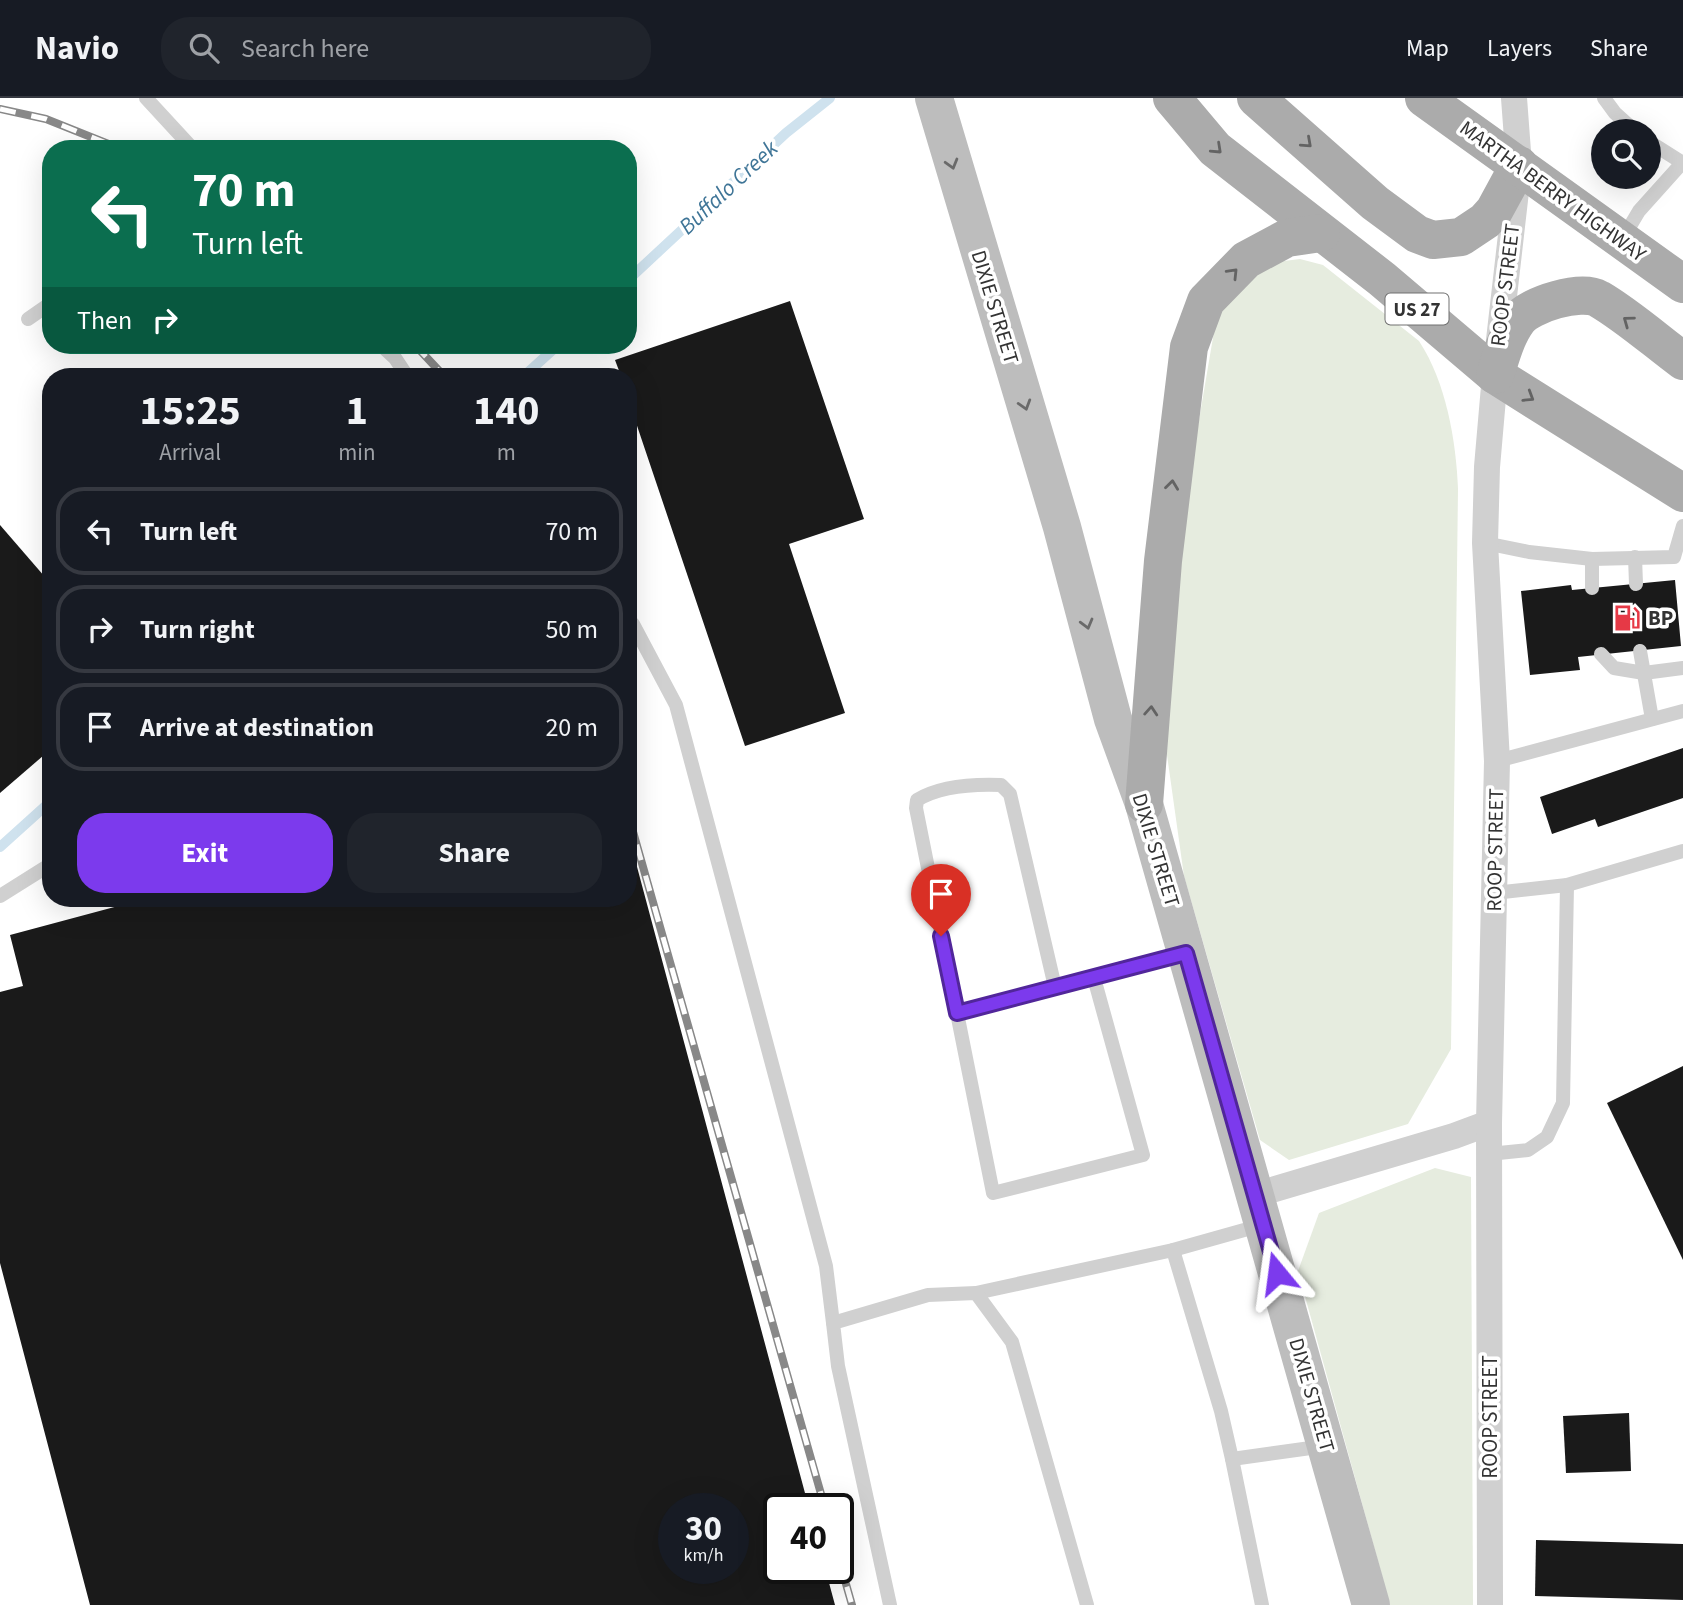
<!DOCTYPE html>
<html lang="en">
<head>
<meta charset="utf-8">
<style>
  body { margin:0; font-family:"Source Sans 3",sans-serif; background:#20242c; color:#f1f3f6; height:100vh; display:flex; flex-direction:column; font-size:26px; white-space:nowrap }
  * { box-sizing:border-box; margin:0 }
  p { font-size:23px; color:#9ea1a6 }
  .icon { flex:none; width:38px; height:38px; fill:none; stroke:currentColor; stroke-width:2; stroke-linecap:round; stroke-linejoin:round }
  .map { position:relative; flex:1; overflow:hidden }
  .details { position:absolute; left:42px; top:270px; width:595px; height:539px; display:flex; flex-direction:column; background:#171b24; border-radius:28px; box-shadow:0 7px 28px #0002 }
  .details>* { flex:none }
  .banner { position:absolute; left:42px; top:42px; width:595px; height:214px; border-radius:28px; box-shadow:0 7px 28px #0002; background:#0b6e4f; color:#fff; overflow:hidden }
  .controls { position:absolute; left:1591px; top:21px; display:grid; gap:14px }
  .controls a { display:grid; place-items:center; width:70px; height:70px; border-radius:50%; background:#171b24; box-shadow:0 7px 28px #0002; font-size:35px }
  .speed { position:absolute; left:658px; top:1395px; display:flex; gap:14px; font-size:35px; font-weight:700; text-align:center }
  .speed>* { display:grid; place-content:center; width:91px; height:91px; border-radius:50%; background:#171b24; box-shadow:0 7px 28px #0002; line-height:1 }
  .speed small { font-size:18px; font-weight:400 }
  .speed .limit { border:4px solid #111; border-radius:10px; background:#fff; color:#111 }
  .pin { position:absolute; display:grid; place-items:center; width:60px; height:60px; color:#fff; margin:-72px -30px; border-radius:50% 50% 50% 0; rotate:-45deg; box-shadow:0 0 7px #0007 }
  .pin .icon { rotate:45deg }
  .me { position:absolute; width:77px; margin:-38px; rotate:344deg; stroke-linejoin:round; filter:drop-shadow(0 0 5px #0008) }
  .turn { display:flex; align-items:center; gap:24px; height:147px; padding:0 35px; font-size:32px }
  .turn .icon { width:91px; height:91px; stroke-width:2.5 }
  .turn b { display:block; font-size:49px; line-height:60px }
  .then { display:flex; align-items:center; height:66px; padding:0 35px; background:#0003; gap:14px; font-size:26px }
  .eta { display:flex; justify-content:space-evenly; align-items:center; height:119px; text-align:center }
  .eta b { font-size:42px; font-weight:700; line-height:49px }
  .primary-button { display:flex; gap:14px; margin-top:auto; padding:14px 35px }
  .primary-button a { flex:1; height:80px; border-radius:28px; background:#7c3aed; color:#fff; font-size:28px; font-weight:700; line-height:80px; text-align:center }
  .primary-button a+a { background:#20242c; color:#f1f3f6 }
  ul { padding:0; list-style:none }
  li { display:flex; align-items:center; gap:21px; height:88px; margin:0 14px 10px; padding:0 21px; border:4px solid #363941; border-radius:28px }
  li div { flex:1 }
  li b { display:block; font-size:26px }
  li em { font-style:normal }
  header { display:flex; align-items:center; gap:42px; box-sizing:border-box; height:98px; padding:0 35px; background:#171b24; border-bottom:2px solid #363941 }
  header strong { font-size:33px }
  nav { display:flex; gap:38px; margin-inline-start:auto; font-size:24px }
  .search { width:490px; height:63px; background:#20242c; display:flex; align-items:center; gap:18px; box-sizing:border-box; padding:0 24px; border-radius:28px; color:#9ea1a6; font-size:26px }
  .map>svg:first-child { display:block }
</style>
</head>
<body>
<header>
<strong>Navio</strong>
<div class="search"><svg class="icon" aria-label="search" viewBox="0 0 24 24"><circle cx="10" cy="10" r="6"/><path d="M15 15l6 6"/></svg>Search here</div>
<nav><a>Map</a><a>Layers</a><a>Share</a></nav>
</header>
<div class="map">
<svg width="1683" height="1507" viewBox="0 0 1683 1507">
  <rect width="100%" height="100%" fill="#fff"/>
  <g fill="#e6ecdf">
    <path d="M1300 161 1323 167 1419 243C1446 284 1456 342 1458 391L1451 951 1408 1026 1289 1062 1260 1042 1184 778 1167 657 1171 487 1218 210 1268 165Z"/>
    <path d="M1435 1070 1471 1079 1473 1507H1390L1298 1173 1319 1115Z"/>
  </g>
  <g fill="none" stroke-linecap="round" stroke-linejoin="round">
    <g stroke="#cfe2ee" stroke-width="10">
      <path d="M628 182 786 35 830 0"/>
      <path d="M524 278 558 247"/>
      <path d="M0 749 51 703"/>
    </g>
  </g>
  <g fill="#1a1a1a" fill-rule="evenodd">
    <path d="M790 203 864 421 789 446 845 615 745 648 628 301V278H621L615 262Z"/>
    <path d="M0 427 51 486V651L0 695Z"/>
    <path d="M1675 482 1681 548 1578 559 1580 572 1530 577 1521 493 1571 487 1572 492Z"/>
    <path d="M1683 650V700L1598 729 1595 721 1552 736 1540 699Z"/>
    <path d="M629 739 809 1410H779V1470H825L835 1507H90L0 1165V894L23 888 10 837 148 800H628ZM674 1410H733V1470H674Z"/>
    <path d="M1683 968V1162L1607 1005Z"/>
    <path d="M1629 1315 1631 1373 1566 1375 1563 1318Z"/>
    <path d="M1536 1442 1683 1446V1502L1535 1498Z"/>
  </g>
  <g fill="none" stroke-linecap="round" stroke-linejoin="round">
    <g stroke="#d0d0d0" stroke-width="14">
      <path d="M146 0 193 51"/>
      <path d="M1604 0 1615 15 1635 33"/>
      <path d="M1648 43 1683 65"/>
      <path d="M1623 140 1639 113 1683 64"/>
      <path d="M28 221 51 205"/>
      <path d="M381 247 395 260 407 278"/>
      <path d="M1485 445 1529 454 1592 461 1674 459 1683 428"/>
      <path d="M1635 459 1636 486"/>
      <path d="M1592 461V490"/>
      <path d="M628 524 633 526 676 607 826 1168 833 1225"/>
      <path d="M1640 553 1652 621"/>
      <path d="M1601 556 1614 570 1644 575 1683 570"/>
      <path d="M1497 663 1683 613"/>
      <path d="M1494 795 1567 787 1683 753"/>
      <path d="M0 798 51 766"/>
      <path d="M1094 880 1143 1057 993 1095 957 915 1185 855"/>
      <path d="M957 915 916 710 917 702C940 688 975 686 1001 687L1010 696 1055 889"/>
      <path d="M1489 1056 1528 1052 1547 1039 1563 1005 1567 787"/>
      <path d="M1173 1152 1262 1127"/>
      <path d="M976 1195 1173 1152 1221 1313 1232 1361"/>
      <path d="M890 1507 838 1268 833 1225 928 1197 976 1195 1012 1244 1087 1507"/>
      <path d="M1262 1507 1232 1361 1325 1348"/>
    </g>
    <g stroke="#d0d0d0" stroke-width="26">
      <path d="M1255 1097 1454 1038 1489 1025"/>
      <path d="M1490 1507 1489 1025 1497 663 1485 445 1487 369 1495 277 1519 67 1514 0"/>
    </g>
    <path stroke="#bdbdbd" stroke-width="38" d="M934 0 1062 429 1113 621 1144 706 1371 1507"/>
    <g stroke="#ababab" stroke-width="38">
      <path d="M1172 0 1215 51 1382 181 1495 277 1683 395"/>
      <path d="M1256 0 1375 105 1417 136 1433 142 1461 139 1485 123 1494 113 1519 67"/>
      <path d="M1424 0 1683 186"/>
      <path d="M1495 277C1501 259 1506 238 1518 222 1530 206 1581 191 1599 201 1628 218 1656 243 1683 263"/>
      <path d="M1144 706 1163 463 1189 249 1206 203 1246 162 1287 140 1321 135"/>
    </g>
    <g stroke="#888" stroke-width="8">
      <g id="rail">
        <path d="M0 11 46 21 121 51"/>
        <path d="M415 247 444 278"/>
        <path d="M628 716 825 1410"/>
        <path d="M838 1458 852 1507"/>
      </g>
    </g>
    <use href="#rail" stroke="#fff" stroke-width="5" stroke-dasharray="16" stroke-linecap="butt"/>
  </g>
  <defs><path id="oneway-chevron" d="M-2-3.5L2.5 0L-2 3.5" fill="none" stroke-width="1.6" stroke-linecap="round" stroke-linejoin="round" transform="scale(1.75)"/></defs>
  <g stroke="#636363">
    <use href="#oneway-chevron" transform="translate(1307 45) rotate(42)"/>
    <use href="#oneway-chevron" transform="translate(1217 51) rotate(43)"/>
    <use href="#oneway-chevron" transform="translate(1233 175) rotate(-46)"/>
    <use href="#oneway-chevron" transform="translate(1628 223) rotate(-144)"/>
    <use href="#oneway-chevron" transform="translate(1529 299) rotate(32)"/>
    <use href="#oneway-chevron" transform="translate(1172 387) rotate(-83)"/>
    <use href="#oneway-chevron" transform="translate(1151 613) rotate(-86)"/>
  </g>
  <g stroke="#6a6a6a">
    <use href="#oneway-chevron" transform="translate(952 66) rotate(74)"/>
    <use href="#oneway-chevron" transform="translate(1025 307) rotate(73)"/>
    <use href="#oneway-chevron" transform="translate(1087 526) rotate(75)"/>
  </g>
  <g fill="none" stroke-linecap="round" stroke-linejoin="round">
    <g stroke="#51269a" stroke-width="18">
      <path id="route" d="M941 838 957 915 1186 855 1277 1175"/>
    </g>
    <use href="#route" stroke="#7c3aed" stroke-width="12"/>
  </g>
  <defs>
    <g id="fuel-bare" transform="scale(2.1)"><path d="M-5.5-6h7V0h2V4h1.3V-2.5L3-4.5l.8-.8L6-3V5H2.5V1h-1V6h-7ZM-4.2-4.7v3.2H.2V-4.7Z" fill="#e63946" stroke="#fff" stroke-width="2.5" paint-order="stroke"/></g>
  </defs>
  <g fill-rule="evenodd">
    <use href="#fuel-bare" x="1627" y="520"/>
  </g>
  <g text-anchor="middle" stroke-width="7" stroke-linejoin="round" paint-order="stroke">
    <rect fill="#fff" stroke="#707070" stroke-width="2" x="1385.5" y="195.5" width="63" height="31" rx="5"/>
    <g font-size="19" font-weight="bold" fill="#333">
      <text x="1417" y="218">US 27</text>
    </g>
    <g font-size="21" fill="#333" stroke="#fff">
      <text transform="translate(1553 93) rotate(36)" y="7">MARTHA BERRY HIGHWAY</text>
      <text transform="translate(1505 187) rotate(-83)" y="7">ROOP STREET</text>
      <text transform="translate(995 209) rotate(73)" y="7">DIXIE STREET</text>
      <text transform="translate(1156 752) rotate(73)" y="7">DIXIE STREET</text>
      <text transform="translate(1495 752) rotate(-89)" y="7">ROOP STREET</text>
      <text transform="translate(1312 1297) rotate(74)" y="7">DIXIE STREET</text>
      <text transform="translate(1490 1319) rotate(-90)" y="7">ROOP STREET</text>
    </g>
    <g font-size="21" font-weight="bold" fill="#333" stroke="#fff" text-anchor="start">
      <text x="1648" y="527">BP</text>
    </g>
    <g font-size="23" font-style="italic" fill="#3f7597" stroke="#fff">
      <text transform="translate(728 89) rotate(-43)" y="8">Buffalo Creek</text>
    </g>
  </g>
</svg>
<div class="controls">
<a><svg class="icon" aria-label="search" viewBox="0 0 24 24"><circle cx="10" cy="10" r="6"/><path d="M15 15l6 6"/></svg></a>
</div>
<div class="speed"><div>30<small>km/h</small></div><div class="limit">40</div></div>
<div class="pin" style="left:941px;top:838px;background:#d93025"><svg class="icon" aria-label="arrive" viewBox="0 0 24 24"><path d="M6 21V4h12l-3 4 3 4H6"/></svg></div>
<svg class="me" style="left:1277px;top:1175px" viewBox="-20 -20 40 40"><path d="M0-17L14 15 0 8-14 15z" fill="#7c3aed" stroke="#fff" stroke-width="4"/></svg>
<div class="banner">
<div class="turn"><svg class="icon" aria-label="left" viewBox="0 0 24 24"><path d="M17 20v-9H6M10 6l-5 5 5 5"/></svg><div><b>70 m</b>Turn left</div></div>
<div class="then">Then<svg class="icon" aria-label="right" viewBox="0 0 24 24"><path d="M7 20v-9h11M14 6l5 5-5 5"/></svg></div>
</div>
<section class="details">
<div class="eta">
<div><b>15:25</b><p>Arrival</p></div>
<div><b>1</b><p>min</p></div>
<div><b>140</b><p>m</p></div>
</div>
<ul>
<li><svg class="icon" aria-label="left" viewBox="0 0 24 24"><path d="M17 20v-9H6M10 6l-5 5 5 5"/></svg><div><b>Turn left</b></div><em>70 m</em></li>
<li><svg class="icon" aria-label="right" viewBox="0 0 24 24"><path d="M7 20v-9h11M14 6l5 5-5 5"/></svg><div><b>Turn right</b></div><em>50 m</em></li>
<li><svg class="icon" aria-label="arrive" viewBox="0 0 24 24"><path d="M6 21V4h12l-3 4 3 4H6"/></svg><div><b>Arrive at destination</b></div><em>20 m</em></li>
</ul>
<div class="primary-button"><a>Exit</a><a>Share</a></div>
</section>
</div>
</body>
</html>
